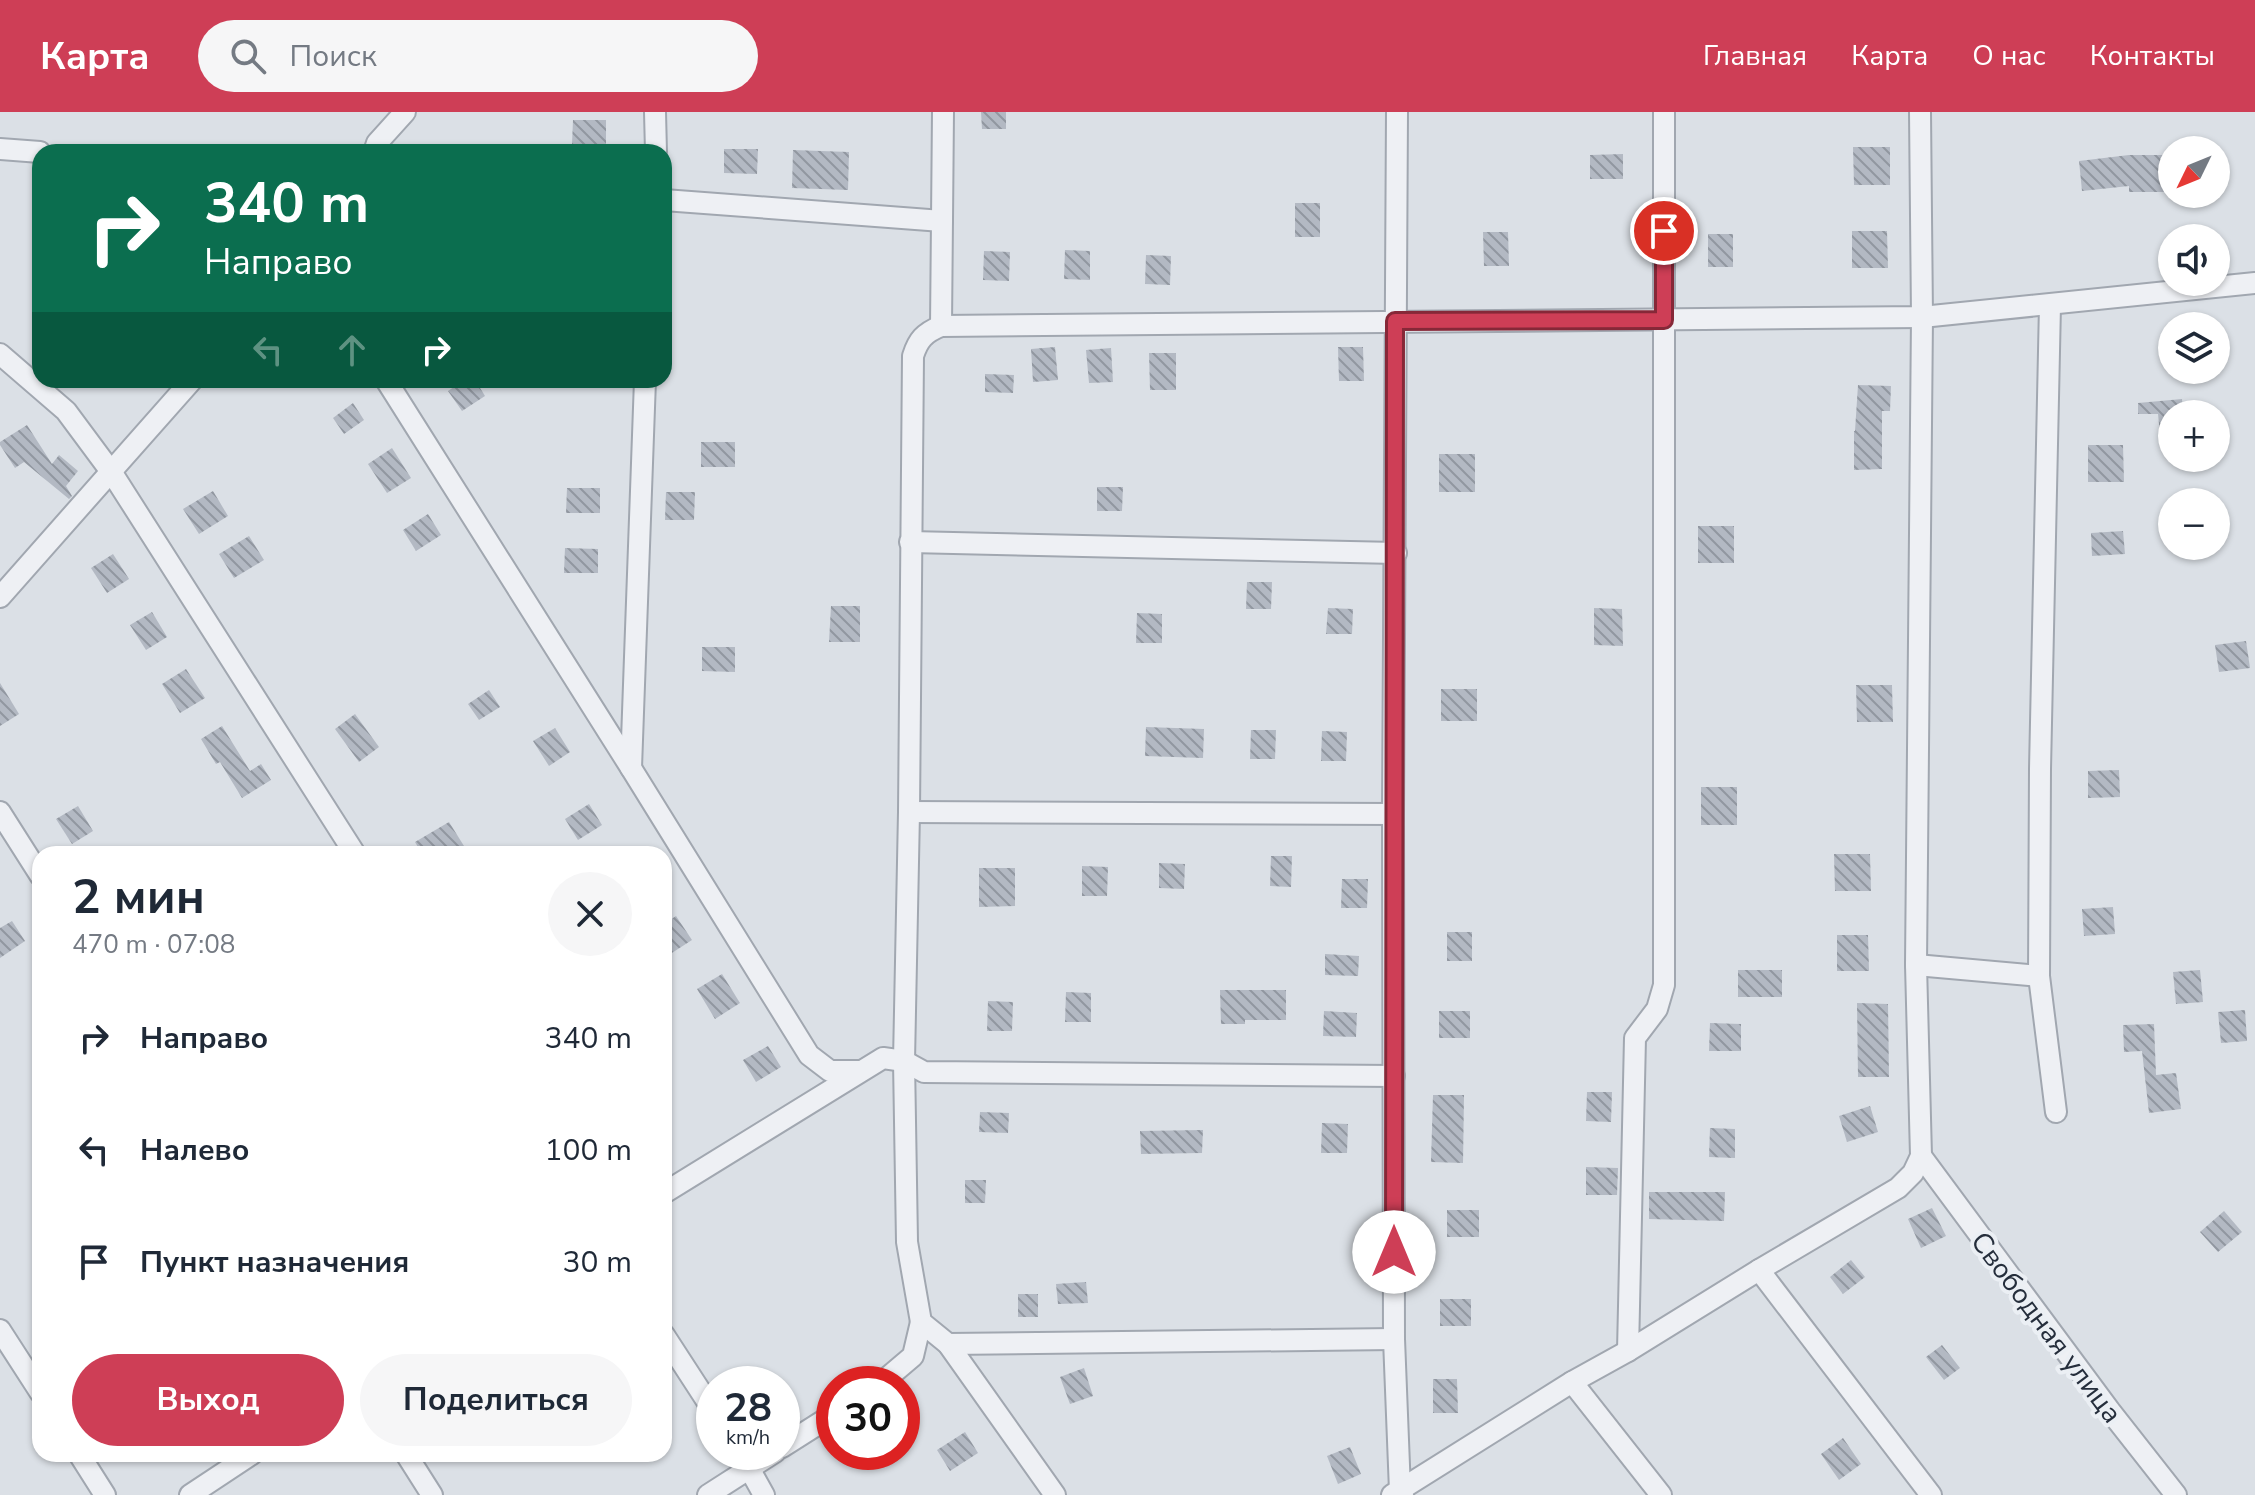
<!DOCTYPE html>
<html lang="ru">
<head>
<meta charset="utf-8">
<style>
  body { margin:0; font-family:"Nunito Sans",sans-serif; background:#f6f6f7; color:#1f2937; height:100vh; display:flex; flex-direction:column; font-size:30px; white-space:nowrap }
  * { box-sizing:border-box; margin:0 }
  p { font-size:26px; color:#747a83 }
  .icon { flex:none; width:44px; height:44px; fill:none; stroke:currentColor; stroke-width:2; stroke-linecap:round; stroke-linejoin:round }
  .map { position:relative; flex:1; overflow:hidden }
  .details { position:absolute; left:32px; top:734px; width:640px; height:616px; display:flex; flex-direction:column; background:#fff; border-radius:24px; box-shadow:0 2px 6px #0004 }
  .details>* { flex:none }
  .hud { position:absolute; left:32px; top:32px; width:640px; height:244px; border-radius:24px; box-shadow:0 2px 6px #0004; background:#0b6e4f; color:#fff; overflow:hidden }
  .needle { width:52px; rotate:227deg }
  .fabs { position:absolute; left:2158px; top:24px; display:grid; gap:16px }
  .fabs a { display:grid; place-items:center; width:72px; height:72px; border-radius:50%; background:#fff; box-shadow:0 2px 6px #0004; font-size:40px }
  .speed { position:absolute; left:696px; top:1254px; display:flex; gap:16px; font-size:40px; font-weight:700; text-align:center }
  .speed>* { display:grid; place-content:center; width:104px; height:104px; border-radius:50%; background:#fff; box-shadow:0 2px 6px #0004; line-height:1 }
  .speed small { font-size:20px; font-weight:400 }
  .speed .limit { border:12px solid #d22; background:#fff; color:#111 }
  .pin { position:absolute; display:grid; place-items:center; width:68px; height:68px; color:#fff; margin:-34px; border:4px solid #fff; border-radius:50%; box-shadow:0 2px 8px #0007 }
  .me { position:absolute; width:88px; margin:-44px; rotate:0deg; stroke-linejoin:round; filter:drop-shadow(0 0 6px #0008) }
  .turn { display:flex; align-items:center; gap:28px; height:168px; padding:0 40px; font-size:36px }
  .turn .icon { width:104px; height:104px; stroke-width:2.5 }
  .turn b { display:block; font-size:56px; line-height:68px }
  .lanes { display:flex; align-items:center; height:76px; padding:0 40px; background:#0003; justify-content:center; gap:40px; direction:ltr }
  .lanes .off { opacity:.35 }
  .round { display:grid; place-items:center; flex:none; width:84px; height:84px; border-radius:42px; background:#f6f6f7 }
  .headline { display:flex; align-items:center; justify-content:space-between; height:136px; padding:0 40px }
  h1 { font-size:48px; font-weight:700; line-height:60px }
  .action { display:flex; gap:16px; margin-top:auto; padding:16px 40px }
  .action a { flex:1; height:92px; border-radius:48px; background:#ce3e56; color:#fff; font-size:32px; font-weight:700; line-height:92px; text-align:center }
  .action a+a { background:#f6f6f7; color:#1f2937 }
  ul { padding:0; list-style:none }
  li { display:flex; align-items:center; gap:24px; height:112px; padding:0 40px }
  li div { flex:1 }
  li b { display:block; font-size:30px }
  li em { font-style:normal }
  header { display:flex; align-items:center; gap:48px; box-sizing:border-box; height:112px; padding:0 40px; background:#ce3e56; color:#fff }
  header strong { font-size:38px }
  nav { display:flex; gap:44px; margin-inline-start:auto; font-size:28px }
  .search { width:560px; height:72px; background:#f6f6f7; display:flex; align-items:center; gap:20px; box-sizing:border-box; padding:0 28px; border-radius:44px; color:#747a83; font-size:30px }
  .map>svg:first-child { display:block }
</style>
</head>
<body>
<header>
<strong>Карта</strong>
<div class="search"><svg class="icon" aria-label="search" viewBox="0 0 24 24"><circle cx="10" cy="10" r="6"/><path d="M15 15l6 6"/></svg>Поиск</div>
<nav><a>Главная</a><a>Карта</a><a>О нас</a><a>Контакты</a></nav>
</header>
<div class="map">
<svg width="2255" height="1383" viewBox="0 0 2255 1383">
  <defs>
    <pattern id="building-back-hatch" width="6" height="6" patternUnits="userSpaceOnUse" patternTransform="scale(2)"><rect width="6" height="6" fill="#b3b9c3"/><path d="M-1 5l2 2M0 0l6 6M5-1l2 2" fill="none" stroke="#9197a0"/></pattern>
  </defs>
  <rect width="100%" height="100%" fill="#dbe0e6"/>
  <g fill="url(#building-back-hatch)">
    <path d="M981 0H1006V17H982Z"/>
    <path d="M573 8H606V33L572 32Z"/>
    <path d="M1853 35H1890V73H1854Z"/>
    <path d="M724 37H758L757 62 724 61Z"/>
    <path d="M793 38 849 40 848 78 792 76Z"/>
    <path d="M1623 42V67H1590V43Z"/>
    <path d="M2129 43H2165V80H2129V74L2082 79 2079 49Z"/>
    <rect x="1295" y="91" width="25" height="34"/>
    <path d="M1852 119H1887L1888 156H1852Z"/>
    <path d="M1483 120H1508L1509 154H1484Z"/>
    <rect x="1708" y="122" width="25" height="33"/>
    <path d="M1065 138 1090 139V168L1064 167Z"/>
    <path d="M984 139 1010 140 1009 169 983 168Z"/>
    <path d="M1146 143 1171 144 1170 173 1145 172Z"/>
    <path d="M1055 235 1058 268 1033 270 1031 237Z"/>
    <path d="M1338 235H1363L1364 269H1339Z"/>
    <path d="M1111 236 1113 270 1089 271 1086 238Z"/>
    <path d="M1149 241H1176V278H1150Z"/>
    <path d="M985 262 1014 263 1013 281 985 280Z"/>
    <path d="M464 268H475L485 284 462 299 448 279Z"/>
    <path d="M1858 273 1891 274 1890 299H1882V357L1854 358V319H1855Z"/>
    <path d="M2182 287 2183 302H2172V332H2161L2158 302H2138V291Z"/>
    <path d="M353 291 364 308 344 322 333 306Z"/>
    <path d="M27 313 52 352 59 343 78 359 66 374 72 384 69 387 24 350 15 356 0 333V330Z"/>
    <rect x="701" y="330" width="34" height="25"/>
    <path d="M2088 333H2123L2124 370H2088Z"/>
    <path d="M392 336 411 366 387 381 368 352Z"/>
    <rect x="1439" y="342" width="36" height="38"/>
    <path d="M1097 375H1123L1122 399H1097Z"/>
    <path d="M567 376H600V401H566Z"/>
    <path d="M213 379 228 404 199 422 183 397Z"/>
    <path d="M666 380H695L694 408H665Z"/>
    <path d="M428 402 441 423 416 439 403 418Z"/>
    <rect x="1698" y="414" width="36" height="37"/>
    <path d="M2123 419 2125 442 2092 444 2091 421Z"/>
    <path d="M249 424 264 448 234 466 219 442Z"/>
    <path d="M565 436 598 437V461H564Z"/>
    <path d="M113 442 129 467 107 481 91 456Z"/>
    <path d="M1247 470H1272L1271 497H1246Z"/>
    <path d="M831 494H860V530H829Z"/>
    <path d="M1328 496 1353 497 1352 522H1326Z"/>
    <path d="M1594 496 1622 497 1623 534 1594 533Z"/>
    <path d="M152 500 167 525 146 538 130 513Z"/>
    <path d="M1137 501 1162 502V531H1136Z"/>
    <path d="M2246 529 2250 556 2219 560 2215 533Z"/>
    <path d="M702 535H735V560L702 559Z"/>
    <path d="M186 557 205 586 180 601 162 572Z"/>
    <path d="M0 571 19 602 0 614Z"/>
    <path d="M1856 573H1892L1893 610H1857Z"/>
    <rect x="1441" y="577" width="36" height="32"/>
    <path d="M489 578 500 595 479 608 468 592Z"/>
    <path d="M355 602 379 635 359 650 335 617Z"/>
    <path d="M222 614 250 659 261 652 271 668 242 686 220 650 216 652 201 627Z"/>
    <path d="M1146 615 1204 617 1203 646 1145 644Z"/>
    <path d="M555 616 570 640 549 654 533 629Z"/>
    <path d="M1251 618H1276L1275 647H1250Z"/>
    <path d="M1322 619 1347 620 1346 649H1321Z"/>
    <path d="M2119 658 2120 685 2088 686V659Z"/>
    <rect x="1701" y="675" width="36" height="38"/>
    <path d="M589 692 602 713 578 728 565 707Z"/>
    <path d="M78 694 93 719 72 732 56 707Z"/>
    <path d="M449 710 464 734 451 742H422L415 730Z"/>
    <path d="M1834 742H1870L1871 779H1835Z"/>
    <path d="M1271 744H1292L1291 775 1270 774Z"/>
    <path d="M1159 751 1185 752 1184 777 1159 776Z"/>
    <path d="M1082 754 1108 755 1107 784H1082Z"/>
    <path d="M979 756H1015V794L979 795Z"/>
    <path d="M1342 767H1368L1367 796H1341Z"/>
    <path d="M2113 795 2115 822 2084 824 2082 797Z"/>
    <path d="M676 804 692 828 664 846V812Z"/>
    <path d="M12 809 25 829 0 846V816Z"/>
    <rect x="1447" y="820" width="25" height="29"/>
    <path d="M1837 823H1868L1869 859H1837Z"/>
    <path d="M1325 842 1359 844 1358 864 1325 863Z"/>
    <rect x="1738" y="858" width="44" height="27"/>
    <path d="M2200 858 2203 890 2176 892 2173 860Z"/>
    <path d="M722 862 740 891 715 907 697 877Z"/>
    <path d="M1220 878H1286V908H1245V912H1221Z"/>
    <path d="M1066 880 1091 881V910H1065Z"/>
    <path d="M988 889 1013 890 1012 919H987Z"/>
    <path d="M1857 891 1888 892 1889 965H1858Z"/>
    <path d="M2245 898 2247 929 2221 931 2218 900Z"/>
    <path d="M1324 899 1357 901 1356 925 1323 924Z"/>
    <rect x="1439" y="899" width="31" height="27"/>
    <path d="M1710 911 1741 912V939H1709Z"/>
    <path d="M2154 912 2156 963 2176 961 2181 997 2149 1001 2142 939 2124 940 2123 913Z"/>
    <path d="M768 934 781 955 756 970 743 948Z"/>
    <path d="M1587 980H1612L1611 1010 1586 1009Z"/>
    <path d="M1433 983H1464L1463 1051 1431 1050Z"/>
    <path d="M1870 994 1878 1020 1847 1030 1839 1004Z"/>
    <path d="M980 1000 1009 1001 1008 1021 979 1020Z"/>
    <path d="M1322 1011 1348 1012 1347 1041H1321Z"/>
    <path d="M1710 1016 1735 1017V1046L1709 1045Z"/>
    <path d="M1203 1018 1202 1041 1141 1042 1140 1019Z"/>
    <path d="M1586 1055 1618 1056 1617 1083H1586Z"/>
    <path d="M965 1068H986L985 1091H965Z"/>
    <path d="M1649 1080H1725L1724 1109 1649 1107Z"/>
    <path d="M1932 1096 1946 1124 1921 1136 1908 1107Z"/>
    <rect x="1447" y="1098" width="32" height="27"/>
    <path d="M2224 1099 2242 1120 2218 1140 2200 1120Z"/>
    <path d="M1851 1148 1865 1165 1843 1182 1830 1165Z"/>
    <path d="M1086 1170 1088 1191 1058 1192 1056 1172Z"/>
    <rect x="1018" y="1182" width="20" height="23"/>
    <rect x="1440" y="1187" width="31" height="27"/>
    <path d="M1942 1233 1960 1256 1944 1268 1926 1245Z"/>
    <path d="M1084 1256 1093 1284 1070 1292 1060 1265Z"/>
    <path d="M1433 1267H1457L1458 1301H1433Z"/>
    <path d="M965 1320 978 1341 950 1359 937 1338Z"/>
    <path d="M1843 1326 1861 1352 1839 1368 1821 1342Z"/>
    <path d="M1350 1335 1361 1362 1338 1372 1327 1344Z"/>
  </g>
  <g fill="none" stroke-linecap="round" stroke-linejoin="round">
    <g stroke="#a1a7b0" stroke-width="24">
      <g id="street">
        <path d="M655 0 656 40"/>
        <path d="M1397 0 1393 702 1394 1227 1400 1379 1403 1383"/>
        <path d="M0 37 40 40"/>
        <path d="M374 40 377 31 405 0"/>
        <path d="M664 88 942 109"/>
        <path d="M2050 193 2040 657 2039 864 2056 1000"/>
        <path d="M941 214 943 0"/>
        <path d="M0 242 66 299 112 361 355 742"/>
        <path d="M386 268 631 656 809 943 830 959H860"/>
        <path d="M910 430 1396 441"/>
        <path d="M0 485 192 268"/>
        <path d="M631 656 645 268"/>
        <path d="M0 700 40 763"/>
        <path d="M909 700 1393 702"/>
        <path d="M1916 853 2039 864"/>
        <path d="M1921 1044 2110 1299 2176 1383"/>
        <path d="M664 1081 883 946 904 949 924 960 1394 964"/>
        <path d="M1759 1158 1931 1383"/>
        <path d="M0 1218 40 1280"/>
        <path d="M664 1223 714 1300"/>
        <path d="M948 1232 1394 1227"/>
        <path d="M1628 1239 1635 926 1657 897 1664 873V0"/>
        <path d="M1572 1270 1661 1383"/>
        <path d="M880 1272 913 1244 921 1210"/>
        <path d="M782 1335 834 1302"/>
        <path d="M740 1340 764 1383"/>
        <path d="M79 1342 105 1383"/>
        <path d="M406 1342 432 1383"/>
        <path d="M190 1383 252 1342"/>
        <path d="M708 1383 775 1340"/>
        <path d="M1055 1383 948 1232 921 1210 907 1130 904 949 909 700 913 244C918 228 924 221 941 214L1922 205 2255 171"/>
        <path d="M1392 1383 1572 1270 1628 1239 1759 1158 1898 1076 1913 1061 1921 1044 1916 853 1922 205 1920 0"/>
      </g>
    </g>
    <use href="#street" stroke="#eef0f4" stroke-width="20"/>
  </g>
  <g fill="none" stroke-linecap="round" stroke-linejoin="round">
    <g stroke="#862838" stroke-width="20">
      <path id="route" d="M1394 1140 1395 209 1664 208V119"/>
    </g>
    <use href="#route" stroke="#ce3e56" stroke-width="14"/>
  </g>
  <g text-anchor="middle" stroke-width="8" stroke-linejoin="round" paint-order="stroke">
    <g font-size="28" fill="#252e3c" stroke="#ebeff4">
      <text transform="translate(2047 1215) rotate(53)" y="10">Свободная улица</text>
    </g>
  </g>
</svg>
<div class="fabs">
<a><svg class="needle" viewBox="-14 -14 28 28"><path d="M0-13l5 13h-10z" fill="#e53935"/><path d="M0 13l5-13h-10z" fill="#747a83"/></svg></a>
<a><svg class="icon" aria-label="sound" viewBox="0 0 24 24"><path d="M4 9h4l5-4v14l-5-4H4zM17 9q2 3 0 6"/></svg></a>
<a><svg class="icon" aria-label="layers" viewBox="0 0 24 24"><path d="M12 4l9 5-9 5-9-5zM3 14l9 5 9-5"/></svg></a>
<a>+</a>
<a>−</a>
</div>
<div class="speed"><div>28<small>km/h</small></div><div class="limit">30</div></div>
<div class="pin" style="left:1664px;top:119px;background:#d93025"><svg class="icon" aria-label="arrive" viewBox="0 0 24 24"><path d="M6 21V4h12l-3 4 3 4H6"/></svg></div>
<svg class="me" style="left:1394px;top:1140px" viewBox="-20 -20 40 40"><circle r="19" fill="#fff"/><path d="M0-13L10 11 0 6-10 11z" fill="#ce3e56"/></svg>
<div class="hud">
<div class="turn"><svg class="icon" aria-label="right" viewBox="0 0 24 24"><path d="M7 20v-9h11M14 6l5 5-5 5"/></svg><div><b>340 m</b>Направо</div></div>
<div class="lanes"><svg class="icon off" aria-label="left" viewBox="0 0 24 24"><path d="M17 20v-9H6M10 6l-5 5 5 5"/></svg><svg class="icon off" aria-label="ahead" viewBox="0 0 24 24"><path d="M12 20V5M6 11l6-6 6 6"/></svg><svg class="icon" aria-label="right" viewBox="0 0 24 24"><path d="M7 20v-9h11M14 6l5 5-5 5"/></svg></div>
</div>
<section class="details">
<div class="headline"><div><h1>2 мин</h1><p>470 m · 07:08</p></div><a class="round"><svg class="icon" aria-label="close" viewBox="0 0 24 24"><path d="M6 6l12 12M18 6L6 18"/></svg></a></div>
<ul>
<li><svg class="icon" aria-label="right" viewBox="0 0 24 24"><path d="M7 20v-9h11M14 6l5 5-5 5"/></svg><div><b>Направо</b></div><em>340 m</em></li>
<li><svg class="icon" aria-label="left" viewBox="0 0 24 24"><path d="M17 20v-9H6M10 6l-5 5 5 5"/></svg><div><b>Налево</b></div><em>100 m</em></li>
<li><svg class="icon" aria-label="arrive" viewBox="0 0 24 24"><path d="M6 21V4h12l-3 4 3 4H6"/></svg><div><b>Пункт назначения</b></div><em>30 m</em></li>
</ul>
<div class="action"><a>Выход</a><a>Поделиться</a></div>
</section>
</div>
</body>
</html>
